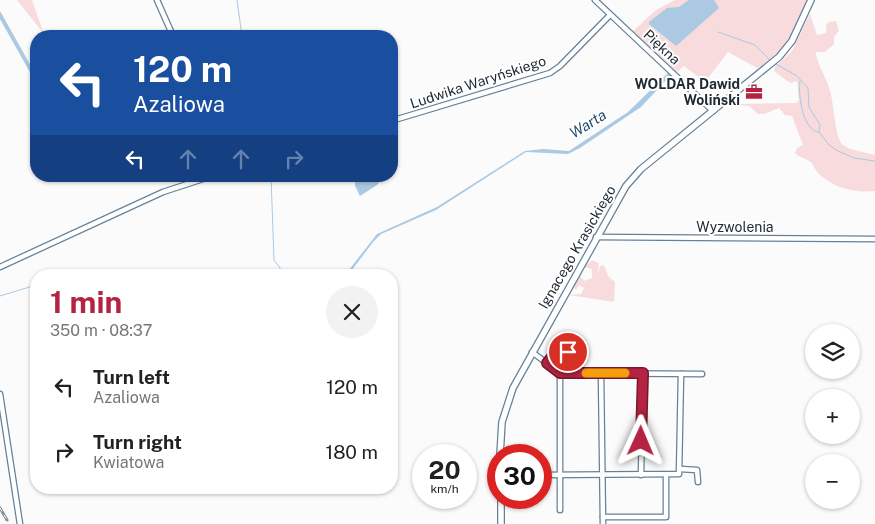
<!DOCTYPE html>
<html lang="en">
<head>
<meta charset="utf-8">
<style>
  body { margin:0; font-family:"Public Sans",sans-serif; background:#f2f2f2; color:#222; height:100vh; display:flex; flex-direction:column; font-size:19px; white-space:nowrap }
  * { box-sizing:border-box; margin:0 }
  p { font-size:16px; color:#767676 }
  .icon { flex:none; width:28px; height:28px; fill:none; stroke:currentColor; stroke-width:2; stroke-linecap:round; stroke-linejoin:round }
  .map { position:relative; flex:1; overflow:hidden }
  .side { position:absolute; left:30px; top:269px; width:368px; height:225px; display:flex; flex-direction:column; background:#fff; border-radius:20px; box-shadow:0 1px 4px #0004 }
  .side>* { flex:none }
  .guide { position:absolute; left:30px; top:30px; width:368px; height:152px; border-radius:20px; box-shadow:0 1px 4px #0004; background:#1a4fa0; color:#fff; overflow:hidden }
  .fabs { position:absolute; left:805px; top:324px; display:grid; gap:10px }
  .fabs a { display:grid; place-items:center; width:55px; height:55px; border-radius:50%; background:#fff; box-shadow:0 1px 4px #0004; font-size:25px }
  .speed { position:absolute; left:412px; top:444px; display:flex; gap:10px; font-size:25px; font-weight:700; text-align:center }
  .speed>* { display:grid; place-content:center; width:65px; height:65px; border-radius:50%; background:#fff; box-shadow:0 1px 4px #0004; line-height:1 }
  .speed small { font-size:12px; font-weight:400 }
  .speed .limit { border:8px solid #d22; background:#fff; color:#111 }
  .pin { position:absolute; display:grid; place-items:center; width:42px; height:42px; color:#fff; margin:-21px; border:2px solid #fff; border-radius:50%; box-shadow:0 1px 5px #0007 }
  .me { position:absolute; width:55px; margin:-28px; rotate:1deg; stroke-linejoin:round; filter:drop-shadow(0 0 4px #0008) }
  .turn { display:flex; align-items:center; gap:18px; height:105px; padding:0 20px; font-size:22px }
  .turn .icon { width:65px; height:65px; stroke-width:2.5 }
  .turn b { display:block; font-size:35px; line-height:42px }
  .lanes { display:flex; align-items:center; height:48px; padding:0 20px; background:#0003; justify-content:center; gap:25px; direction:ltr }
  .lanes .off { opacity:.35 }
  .round { display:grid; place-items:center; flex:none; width:52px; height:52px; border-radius:26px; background:#f2f2f2 }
  .head { display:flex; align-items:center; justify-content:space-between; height:85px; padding:0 20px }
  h1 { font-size:30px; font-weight:700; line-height:38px; color:#b52342 }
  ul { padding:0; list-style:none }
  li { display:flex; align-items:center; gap:15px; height:65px; padding:0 20px }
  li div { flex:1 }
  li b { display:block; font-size:19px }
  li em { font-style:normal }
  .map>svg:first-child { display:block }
</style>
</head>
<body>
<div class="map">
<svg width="875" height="524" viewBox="0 0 875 524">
  <rect width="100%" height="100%" fill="#fbfbfb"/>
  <g fill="#f8dbdc">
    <path d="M17 0H32L44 34Z"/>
    <path d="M675 0H807C797 25 785 59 757 68L728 52 705 82 684 66 677 72 633 31 656 10Z"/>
    <path d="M810 14 817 35 826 33V26L828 22 836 21 839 31 834 37V44L825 52H816C816 64 829 81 831 95 834 107 835 136 842 144 849 151 866 152 875 155V191C855 193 832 188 817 172 815 169 813 165 812 163 808 159 800 158 795 153L797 148 803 145 792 116 785 115 779 108 764 114H758L749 106 733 104 796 103 799 100 797 81 790 83 774 71 775 67 792 51Z"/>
    <path d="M592 260 599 263 597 276 600 266 604 265 608 276 615 282 614 302 569 295 581 294 584 288 579 285 576 290 574 287 579 279 578 274 584 281 592 278V269L584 267Z"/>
  </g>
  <g fill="#abc9e2">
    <path d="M689 0H714L719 8 676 46 649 24V22L667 8 679 7Z"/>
    <path d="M0 11 36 75V83L0 19Z"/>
    <path d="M669 72 672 74 641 107 580 148 568 154 526 152 436 210 381 234 373 242 349 274 345 275 377 234 437 207 525 151 543 149 569 151 628 112Z"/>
    <path d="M355 176H374L380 181 377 185 360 196 355 186Z"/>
  </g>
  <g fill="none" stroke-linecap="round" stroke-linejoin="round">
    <g stroke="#abc9e2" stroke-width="1">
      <path d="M237 0 242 36"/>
      <path d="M718 32 755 45 770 60"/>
      <path d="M776 64 797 76 808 88 809 107 820 125 819 132 829 145 838 151 854 158 875 161"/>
      <path d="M800 81C798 94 802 129 818 132"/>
      <path d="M271 176 274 260 285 275"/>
      <path d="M0 296 36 285"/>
    </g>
    <g stroke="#648199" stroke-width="7">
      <g id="street">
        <path d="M157 0 173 36"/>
        <path d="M595 0 713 111"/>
        <path d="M391 121 550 73 560 66 609 16"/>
        <path d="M596 237 875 239"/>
        <path d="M0 267 163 192 212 176"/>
        <path d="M532 352 560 373 702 374"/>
        <path d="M547 363 557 352H580"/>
        <path d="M560 373V510"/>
        <path d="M601 373 603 524"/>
        <path d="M0 394 20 524"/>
        <path d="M680 469 697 470 698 482"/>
        <path d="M541 475 679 474 681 374"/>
        <path d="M641 475 643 373"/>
        <path d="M603 517H666V475"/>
      </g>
    </g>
    <g stroke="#648199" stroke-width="8">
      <g id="secondary">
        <path d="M500 455 502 422 513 388 626 186 641 169 779 57 792 41 811 0"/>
        <path d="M501 498V524"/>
      </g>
    </g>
    <use href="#street" stroke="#fff" stroke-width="4.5"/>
    <use href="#secondary" stroke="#fff" stroke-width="5.5"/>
    <g stroke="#898f94" stroke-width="3">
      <path id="rail" d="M0 508 7 520"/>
    </g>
    <use href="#rail" stroke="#fff" stroke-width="1" stroke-dasharray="4" stroke-linecap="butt"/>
  </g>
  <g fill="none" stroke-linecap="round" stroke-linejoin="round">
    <g stroke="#76172b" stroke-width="12">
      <path id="route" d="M568 352H556L547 363 560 373H643L641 441"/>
    </g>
    <use href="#route" stroke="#b52342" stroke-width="9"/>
    <path stroke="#f59e0b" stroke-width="9" d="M586 373H625"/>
  </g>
  <defs>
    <g id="office-bare" transform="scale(1.35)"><path d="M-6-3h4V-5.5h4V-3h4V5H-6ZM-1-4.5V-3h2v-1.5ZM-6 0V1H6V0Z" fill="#b52342" stroke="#fff" stroke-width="2.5" paint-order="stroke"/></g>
  </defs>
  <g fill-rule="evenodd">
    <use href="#office-bare" x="754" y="92"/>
  </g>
  <g text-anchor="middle" stroke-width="4" stroke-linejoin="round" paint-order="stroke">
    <g font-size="14" fill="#1d2933" stroke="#fff">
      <text transform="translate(662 47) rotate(43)" y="5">Piękna</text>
      <text transform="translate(478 82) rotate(-18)" y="5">Ludwika Waryńskiego</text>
      <text x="735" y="232">Wyzwolenia</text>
      <text transform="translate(577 247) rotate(-60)" y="5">Ignacego Krasickiego</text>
    </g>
    <g font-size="14" font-weight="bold" fill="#1d2933" stroke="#fff" text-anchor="end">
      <text x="740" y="89">WOLDAR Dawid<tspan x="740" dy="16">Woliński</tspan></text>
    </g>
    <g font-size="15" font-style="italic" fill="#204f72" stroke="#fff">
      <text transform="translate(588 124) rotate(-32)" y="5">Warta</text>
    </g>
  </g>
</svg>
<div class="fabs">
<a><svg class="icon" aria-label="layers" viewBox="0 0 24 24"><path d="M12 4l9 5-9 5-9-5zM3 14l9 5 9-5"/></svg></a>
<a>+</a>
<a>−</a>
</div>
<div class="speed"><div>20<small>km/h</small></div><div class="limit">30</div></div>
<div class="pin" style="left:568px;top:352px;background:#d93025"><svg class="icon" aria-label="arrive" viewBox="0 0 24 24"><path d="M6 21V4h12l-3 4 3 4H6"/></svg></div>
<svg class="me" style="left:641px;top:441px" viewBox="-20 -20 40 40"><path d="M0-17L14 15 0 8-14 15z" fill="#b52342" stroke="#fff" stroke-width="4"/></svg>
<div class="guide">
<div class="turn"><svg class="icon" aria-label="left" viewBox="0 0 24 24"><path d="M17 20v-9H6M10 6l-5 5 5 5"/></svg><div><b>120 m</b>Azaliowa</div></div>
<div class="lanes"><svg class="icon" aria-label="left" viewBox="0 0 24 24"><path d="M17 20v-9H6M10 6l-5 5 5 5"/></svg><svg class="icon off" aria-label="ahead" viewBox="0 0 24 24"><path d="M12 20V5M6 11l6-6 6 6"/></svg><svg class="icon off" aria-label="ahead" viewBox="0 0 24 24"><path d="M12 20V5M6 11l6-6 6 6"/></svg><svg class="icon off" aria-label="right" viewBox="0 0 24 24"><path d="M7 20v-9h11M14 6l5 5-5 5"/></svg></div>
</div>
<section class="side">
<div class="head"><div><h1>1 min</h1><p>350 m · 08:37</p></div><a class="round"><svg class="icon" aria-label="close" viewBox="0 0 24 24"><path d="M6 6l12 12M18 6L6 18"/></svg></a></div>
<ul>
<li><svg class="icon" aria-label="left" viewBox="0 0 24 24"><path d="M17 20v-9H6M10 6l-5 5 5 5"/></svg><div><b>Turn left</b><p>Azaliowa</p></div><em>120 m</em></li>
<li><svg class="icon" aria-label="right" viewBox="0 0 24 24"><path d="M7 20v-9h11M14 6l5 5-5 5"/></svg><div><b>Turn right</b><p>Kwiatowa</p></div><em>180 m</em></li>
</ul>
</section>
</div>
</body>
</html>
